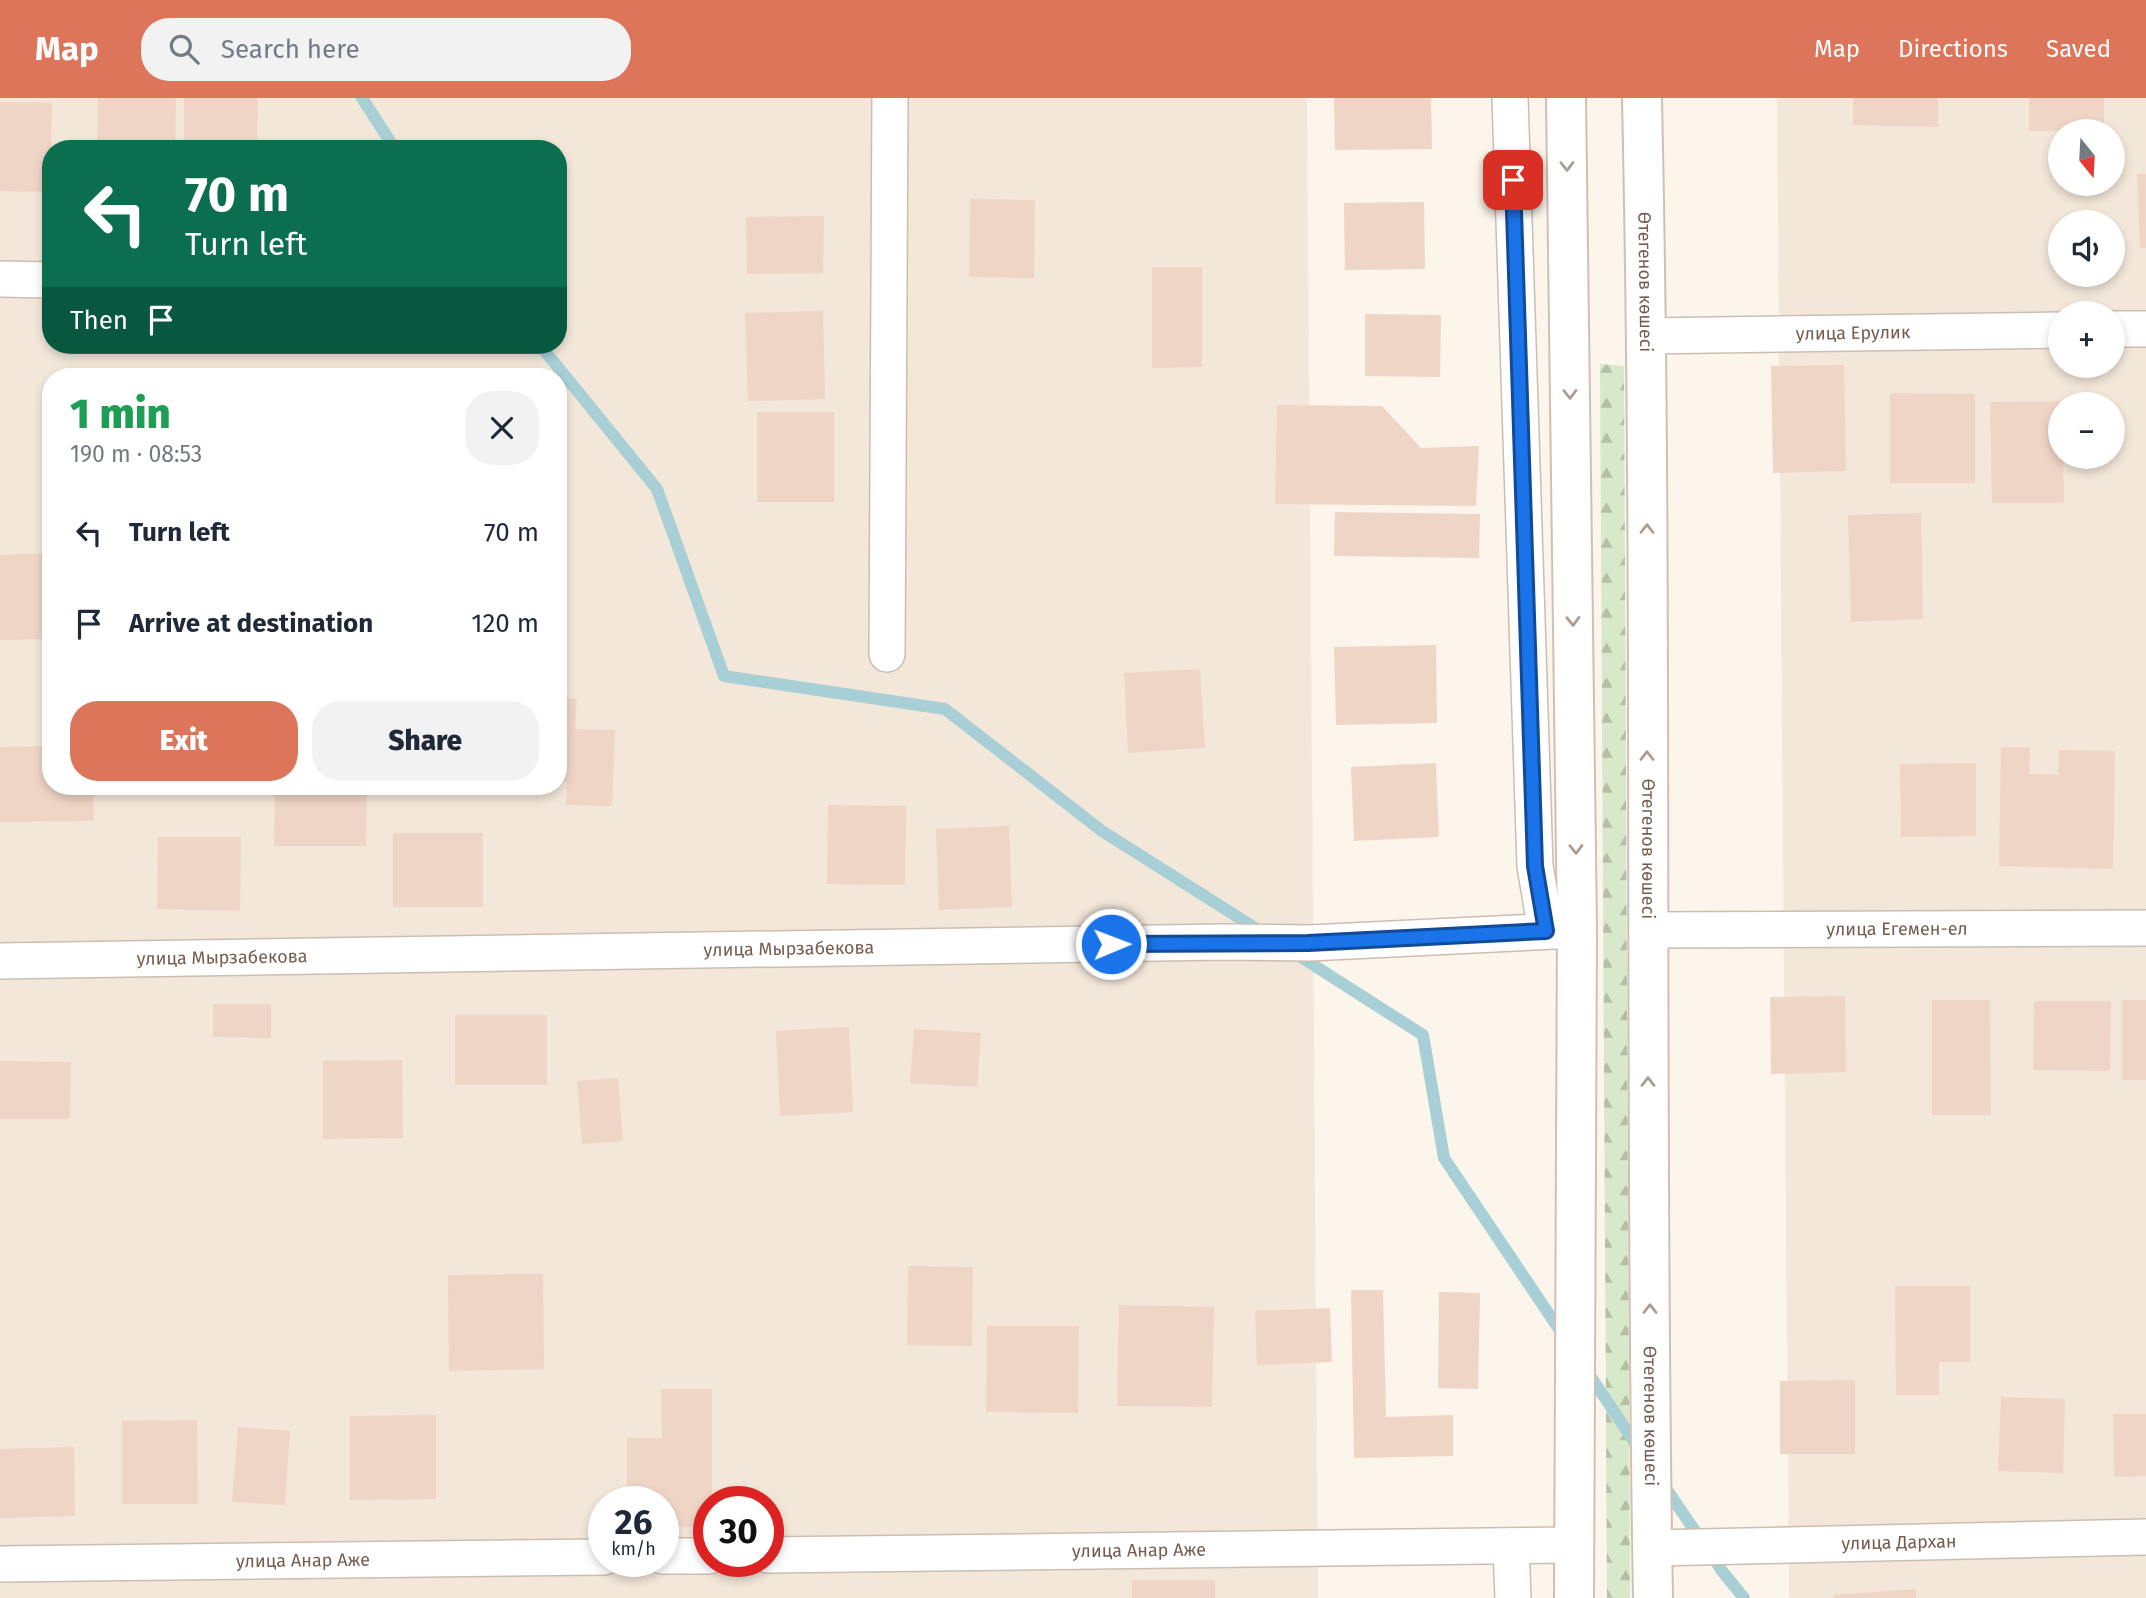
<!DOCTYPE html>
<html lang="en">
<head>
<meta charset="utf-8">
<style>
  body { margin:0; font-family:"Fira Sans",sans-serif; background:#f2f2f3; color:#1f2937; height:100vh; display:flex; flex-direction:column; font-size:26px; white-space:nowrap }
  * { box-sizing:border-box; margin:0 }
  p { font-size:23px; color:#747a83 }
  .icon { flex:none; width:38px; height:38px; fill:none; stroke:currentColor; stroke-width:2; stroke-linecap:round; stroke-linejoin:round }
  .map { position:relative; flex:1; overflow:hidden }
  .side { position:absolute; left:42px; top:270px; width:525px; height:427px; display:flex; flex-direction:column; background:#fff; border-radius:28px; box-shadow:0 4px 10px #0003 }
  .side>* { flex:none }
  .hud { position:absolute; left:42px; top:42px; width:525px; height:214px; border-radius:28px; box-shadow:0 4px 10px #0003; background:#0b6e4f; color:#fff; overflow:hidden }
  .needle { width:46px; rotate:162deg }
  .tools { position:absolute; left:2048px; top:21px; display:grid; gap:14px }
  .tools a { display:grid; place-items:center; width:77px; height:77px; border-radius:50%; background:#fff; box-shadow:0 4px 10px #0003; font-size:35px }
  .speed { position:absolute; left:588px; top:1388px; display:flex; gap:14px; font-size:35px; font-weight:700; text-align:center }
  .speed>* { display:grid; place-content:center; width:91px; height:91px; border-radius:50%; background:#fff; box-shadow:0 4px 10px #0003; line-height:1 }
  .speed small { font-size:18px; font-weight:400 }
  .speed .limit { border:10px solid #d22; background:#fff; color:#111 }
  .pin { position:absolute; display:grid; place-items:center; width:60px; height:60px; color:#fff; margin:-30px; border-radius:14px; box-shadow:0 4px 10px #0006 }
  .me { position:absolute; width:77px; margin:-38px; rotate:89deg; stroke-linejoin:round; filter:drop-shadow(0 0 5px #0008) }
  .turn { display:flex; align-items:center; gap:24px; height:147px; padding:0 28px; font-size:32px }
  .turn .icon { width:91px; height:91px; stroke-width:2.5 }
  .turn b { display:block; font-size:49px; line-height:60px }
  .then { display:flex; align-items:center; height:66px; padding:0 28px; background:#0003; gap:14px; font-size:26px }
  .round { display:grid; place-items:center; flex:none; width:74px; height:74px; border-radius:28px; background:#f2f2f3 }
  .head { display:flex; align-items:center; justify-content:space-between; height:119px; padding:0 28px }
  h1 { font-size:42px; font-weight:800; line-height:52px; color:#1e9e55 }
  .primary-button { display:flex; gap:14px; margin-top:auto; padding:14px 28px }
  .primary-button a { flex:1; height:80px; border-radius:28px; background:#dc755a; color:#fff; font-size:28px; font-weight:800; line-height:80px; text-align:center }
  .primary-button a+a { background:#f2f2f3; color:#1f2937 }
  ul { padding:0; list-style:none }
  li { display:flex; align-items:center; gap:21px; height:91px; padding:0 28px }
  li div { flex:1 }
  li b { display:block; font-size:26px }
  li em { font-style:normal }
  header { display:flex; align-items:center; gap:42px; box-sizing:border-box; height:98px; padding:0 35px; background:#dc755a; color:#fff }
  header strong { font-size:33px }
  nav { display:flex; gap:38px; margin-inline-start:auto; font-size:24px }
  .search { width:490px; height:63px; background:#f2f2f3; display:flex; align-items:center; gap:18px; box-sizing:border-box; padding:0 24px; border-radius:28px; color:#747a83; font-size:26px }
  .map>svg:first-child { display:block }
</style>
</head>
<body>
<header>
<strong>Map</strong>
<div class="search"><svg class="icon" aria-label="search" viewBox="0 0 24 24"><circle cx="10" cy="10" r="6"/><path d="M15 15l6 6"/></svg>Search here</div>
<nav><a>Map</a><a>Directions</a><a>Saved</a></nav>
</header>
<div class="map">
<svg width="2146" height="1500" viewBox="0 0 2146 1500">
  <defs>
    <pattern id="forest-firs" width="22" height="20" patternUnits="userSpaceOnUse" patternTransform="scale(1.75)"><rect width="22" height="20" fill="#d7e9ca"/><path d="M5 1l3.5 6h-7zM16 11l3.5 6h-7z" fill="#b3c0a6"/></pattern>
  </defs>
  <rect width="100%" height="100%" fill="#fbf5eb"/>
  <g fill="#f3e7da" fill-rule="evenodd">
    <path d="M0 0H1307L1318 1500H0ZM51 51H558V247H51ZM51 278H558V688H51ZM604 1404H663V1463H604ZM709 1404H768V1463H709Z"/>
    <path d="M1777 0H2146V1500H1789ZM2060 33H2112V86H2060ZM2060 124H2112V177H2060ZM2060 215H2112V268H2060ZM2060 306H2112V359H2060Z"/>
  </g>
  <path fill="url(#forest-firs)" d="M1600 266 1624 268 1630 1500H1607Z"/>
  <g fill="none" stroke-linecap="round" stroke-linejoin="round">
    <g stroke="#a7cfd5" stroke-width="12">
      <path d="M362 0 395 51"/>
      <path d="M540 247 657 391 724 578 945 611 1102 733 1263 835"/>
      <path d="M1293 854 1423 937 1444 1060 1565 1240"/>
      <path d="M1585 1270 1639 1351"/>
      <path d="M1661 1383 1722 1473 1744 1500"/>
    </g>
  </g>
  <g fill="#efd5c5">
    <path d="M98 0H176L175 51H97Z"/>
    <path d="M184 0H258L257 46 184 45Z"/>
    <path d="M1334 0H1431L1432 51 1335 52Z"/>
    <path d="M1853 0H1938V29L1853 27Z"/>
    <path d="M2029 0H2104V32L2029 33Z"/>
    <path d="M0 4 52 5 50 94 0 93Z"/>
    <path d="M2137 76H2146V150H2140Z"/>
    <path d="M970 101 1035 102 1034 180 969 179Z"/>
    <path d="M1424 104 1425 171 1345 172 1344 105Z"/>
    <path d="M824 118 823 175 747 176 746 119Z"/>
    <path d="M1152 169H1202V269L1152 270Z"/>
    <path d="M823 213 825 301 748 303 745 215Z"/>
    <path d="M1365 216 1441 217 1440 279 1365 278Z"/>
    <path d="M1844 267 1846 373 1773 375 1771 268Z"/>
    <path d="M1890 295 1975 296V385H1890Z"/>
    <path d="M2062 303V306H2060V359H2063L2064 405H1992L1990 304Z"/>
    <path d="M1277 307 1382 308 1421 350 1479 348 1476 408 1275 406Z"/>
    <rect x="757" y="314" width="77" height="90"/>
    <path d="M1335 414 1480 416 1479 460 1334 458Z"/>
    <path d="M1921 415 1923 521 1851 524 1848 417Z"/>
    <path d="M51 455V541L0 542V457Z"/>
    <path d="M1436 547 1437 625 1336 627 1334 549Z"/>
    <path d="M1200 571 1205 650 1128 655 1124 575Z"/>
    <path d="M558 600 577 601 575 631 615 632 612 708 566 707 567 684H558Z"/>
    <path d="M51 648V688H93L94 723 0 724V649Z"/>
    <path d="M2001 649H2030L2029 676 2058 677 2059 652 2115 653 2113 771 1999 768Z"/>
    <path d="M1436 665 1439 739 1354 743 1351 669Z"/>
    <path d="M1976 665V738L1901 739 1900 666Z"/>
    <path d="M275 688H367L366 748H274Z"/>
    <path d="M828 707 906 708 905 787 827 786Z"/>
    <path d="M1009 728 1012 809 939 812 936 731Z"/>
    <rect x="393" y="735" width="90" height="74"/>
    <path d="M158 739H241L240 813 157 811Z"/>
    <path d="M1845 898 1846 974 1771 976 1770 899Z"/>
    <path d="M1932 902H1990L1991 1017H1932Z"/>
    <rect x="2122" y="902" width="24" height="80"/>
    <path d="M2034 903H2111L2110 973 2033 972Z"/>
    <path d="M213 906H271V940L213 939Z"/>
    <rect x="455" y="917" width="92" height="70"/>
    <path d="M849 929 853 1014 780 1018 776 933Z"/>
    <path d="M914 931 981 935 977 989 910 985Z"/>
    <path d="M402 962 403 1040 323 1041V963Z"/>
    <path d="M0 963 71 964 70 1021H0Z"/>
    <path d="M618 980 623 1043 582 1046 577 983Z"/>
    <path d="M908 1168 973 1169 972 1248 907 1247Z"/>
    <path d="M543 1176 544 1271 449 1273 448 1177Z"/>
    <path d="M1895 1188H1970V1264H1939V1297H1896Z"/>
    <path d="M1351 1192H1383L1386 1319 1453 1317V1358L1354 1360Z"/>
    <path d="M1439 1194 1480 1195 1478 1291 1438 1290Z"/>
    <path d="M1119 1207 1214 1209 1212 1309 1117 1308Z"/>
    <path d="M1330 1210 1332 1264 1257 1267 1255 1213Z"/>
    <path d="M987 1228H1079L1078 1315 986 1314Z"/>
    <path d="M1855 1282V1356H1780V1283Z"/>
    <path d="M661 1291H712V1404H709V1429H663V1404H627V1340H662Z"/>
    <path d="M2001 1299 2065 1301 2063 1375 1998 1373Z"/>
    <path d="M2113 1316H2146V1378L2114 1379Z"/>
    <path d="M436 1317V1401L350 1402V1318Z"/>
    <path d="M197 1322 198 1406H122V1323Z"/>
    <path d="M238 1329 290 1333 285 1407 232 1404Z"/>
    <path d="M74 1349 75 1418 0 1420V1351Z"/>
    <rect x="1132" y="1482" width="83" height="18"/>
    <path d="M1916 1491V1500H1834L1833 1497Z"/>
  </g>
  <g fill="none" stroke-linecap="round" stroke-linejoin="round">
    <g stroke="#cdbdb1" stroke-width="38">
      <g id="street">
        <path d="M1510 0 1535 768 1546 833"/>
        <path d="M0 181 51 182"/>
        <path d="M2112 231H2146"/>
        <path id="s1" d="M1647 238 2060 232"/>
        <path d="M887 556 890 0"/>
        <path id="s2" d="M1647 832 2146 830"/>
        <path id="s3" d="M0 863 1222 844 1309 845 1577 832"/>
        <path d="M1511 1448 1513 1500"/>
        <path id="s4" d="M1652 1450 2146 1439"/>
        <path id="s5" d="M768 1457 1573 1447"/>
        <path d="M663 1458H709"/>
        <path id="s6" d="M0 1466 604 1459"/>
      </g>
    </g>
    <g stroke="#d2bfb1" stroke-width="42">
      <g id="secondary">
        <path d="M1566 0 1577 832 1574 1500"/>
        <path id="s7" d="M1642 0C1653 500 1644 1000 1653 1500"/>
      </g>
    </g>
    <use href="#street" stroke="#fff" stroke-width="35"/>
    <use href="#secondary" stroke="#fff" stroke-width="38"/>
  </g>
  <defs><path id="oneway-chevron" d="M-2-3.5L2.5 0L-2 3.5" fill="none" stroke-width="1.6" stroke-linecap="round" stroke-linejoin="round" transform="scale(1.75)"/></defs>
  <g stroke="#ac9d95">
    <use href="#oneway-chevron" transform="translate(1567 68) rotate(89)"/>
    <use href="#oneway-chevron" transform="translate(1570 296) rotate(89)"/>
    <use href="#oneway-chevron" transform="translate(1647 431) rotate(-90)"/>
    <use href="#oneway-chevron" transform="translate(1573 523) rotate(89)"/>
    <use href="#oneway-chevron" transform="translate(1647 658) rotate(-90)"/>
    <use href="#oneway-chevron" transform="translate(1576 751) rotate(89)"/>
    <use href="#oneway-chevron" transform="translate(1648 984) rotate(-90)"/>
    <use href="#oneway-chevron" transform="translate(1650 1211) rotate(-90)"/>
  </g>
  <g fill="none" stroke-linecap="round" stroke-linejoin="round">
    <g stroke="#114b97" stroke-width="18">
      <path id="route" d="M1111 846 1308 845 1546 833 1535 768 1513 82"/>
    </g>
    <use href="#route" stroke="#1a73e8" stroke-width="12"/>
  </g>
  <g text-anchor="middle" stroke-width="5" stroke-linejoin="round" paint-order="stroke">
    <g font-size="18" fill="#755c4f" stroke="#fef9f2">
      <text dy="6" stroke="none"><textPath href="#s7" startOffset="184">Өтегенов көшесі</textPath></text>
      <text dy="6" stroke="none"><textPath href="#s1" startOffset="206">улица Ерулик</textPath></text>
      <text dy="6" stroke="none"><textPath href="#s7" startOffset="751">Өтегенов көшесі</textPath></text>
      <text dy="6" stroke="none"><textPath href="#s2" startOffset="250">улица Егемен-ел</textPath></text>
      <text dy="6" stroke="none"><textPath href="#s3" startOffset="789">улица Мырзабекова</textPath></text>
      <text dy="6" stroke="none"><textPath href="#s3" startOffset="222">улица Мырзабекова</textPath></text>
      <text dy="6" stroke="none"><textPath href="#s7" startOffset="1318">Өтегенов көшесі</textPath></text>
      <text dy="6" stroke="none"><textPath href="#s4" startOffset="247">улица Дархан</textPath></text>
      <text dy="6" stroke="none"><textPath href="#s5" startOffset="371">улица Анар Аже</textPath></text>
      <text dy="6" stroke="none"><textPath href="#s6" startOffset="303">улица Анар Аже</textPath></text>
    </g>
  </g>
</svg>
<div class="tools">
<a><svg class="needle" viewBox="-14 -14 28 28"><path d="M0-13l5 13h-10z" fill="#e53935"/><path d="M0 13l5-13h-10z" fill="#747a83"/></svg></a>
<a><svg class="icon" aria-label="sound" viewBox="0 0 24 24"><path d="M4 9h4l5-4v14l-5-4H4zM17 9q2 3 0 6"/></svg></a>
<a>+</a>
<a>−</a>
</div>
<div class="speed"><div>26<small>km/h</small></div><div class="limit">30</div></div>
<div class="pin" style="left:1513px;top:82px;background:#d93025"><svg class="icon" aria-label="arrive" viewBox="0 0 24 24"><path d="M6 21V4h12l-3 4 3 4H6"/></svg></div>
<svg class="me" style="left:1111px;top:846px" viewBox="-20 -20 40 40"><circle r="17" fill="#1a73e8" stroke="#fff" stroke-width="3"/><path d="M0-11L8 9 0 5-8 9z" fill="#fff"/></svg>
<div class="hud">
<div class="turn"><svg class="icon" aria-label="left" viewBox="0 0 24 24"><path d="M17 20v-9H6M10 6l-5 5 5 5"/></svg><div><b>70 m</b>Turn left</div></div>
<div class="then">Then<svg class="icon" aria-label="arrive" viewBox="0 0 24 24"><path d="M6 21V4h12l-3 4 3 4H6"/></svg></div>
</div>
<section class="side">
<div class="head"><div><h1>1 min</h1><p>190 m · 08:53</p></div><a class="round"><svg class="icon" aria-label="close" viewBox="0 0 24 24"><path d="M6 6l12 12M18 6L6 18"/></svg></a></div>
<ul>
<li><svg class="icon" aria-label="left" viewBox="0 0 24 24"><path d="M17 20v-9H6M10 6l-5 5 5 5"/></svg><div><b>Turn left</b></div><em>70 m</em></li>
<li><svg class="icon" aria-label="arrive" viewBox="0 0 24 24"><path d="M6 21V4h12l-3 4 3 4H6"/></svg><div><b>Arrive at destination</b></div><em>120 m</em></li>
</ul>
<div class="primary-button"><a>Exit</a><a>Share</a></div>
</section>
</div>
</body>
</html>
